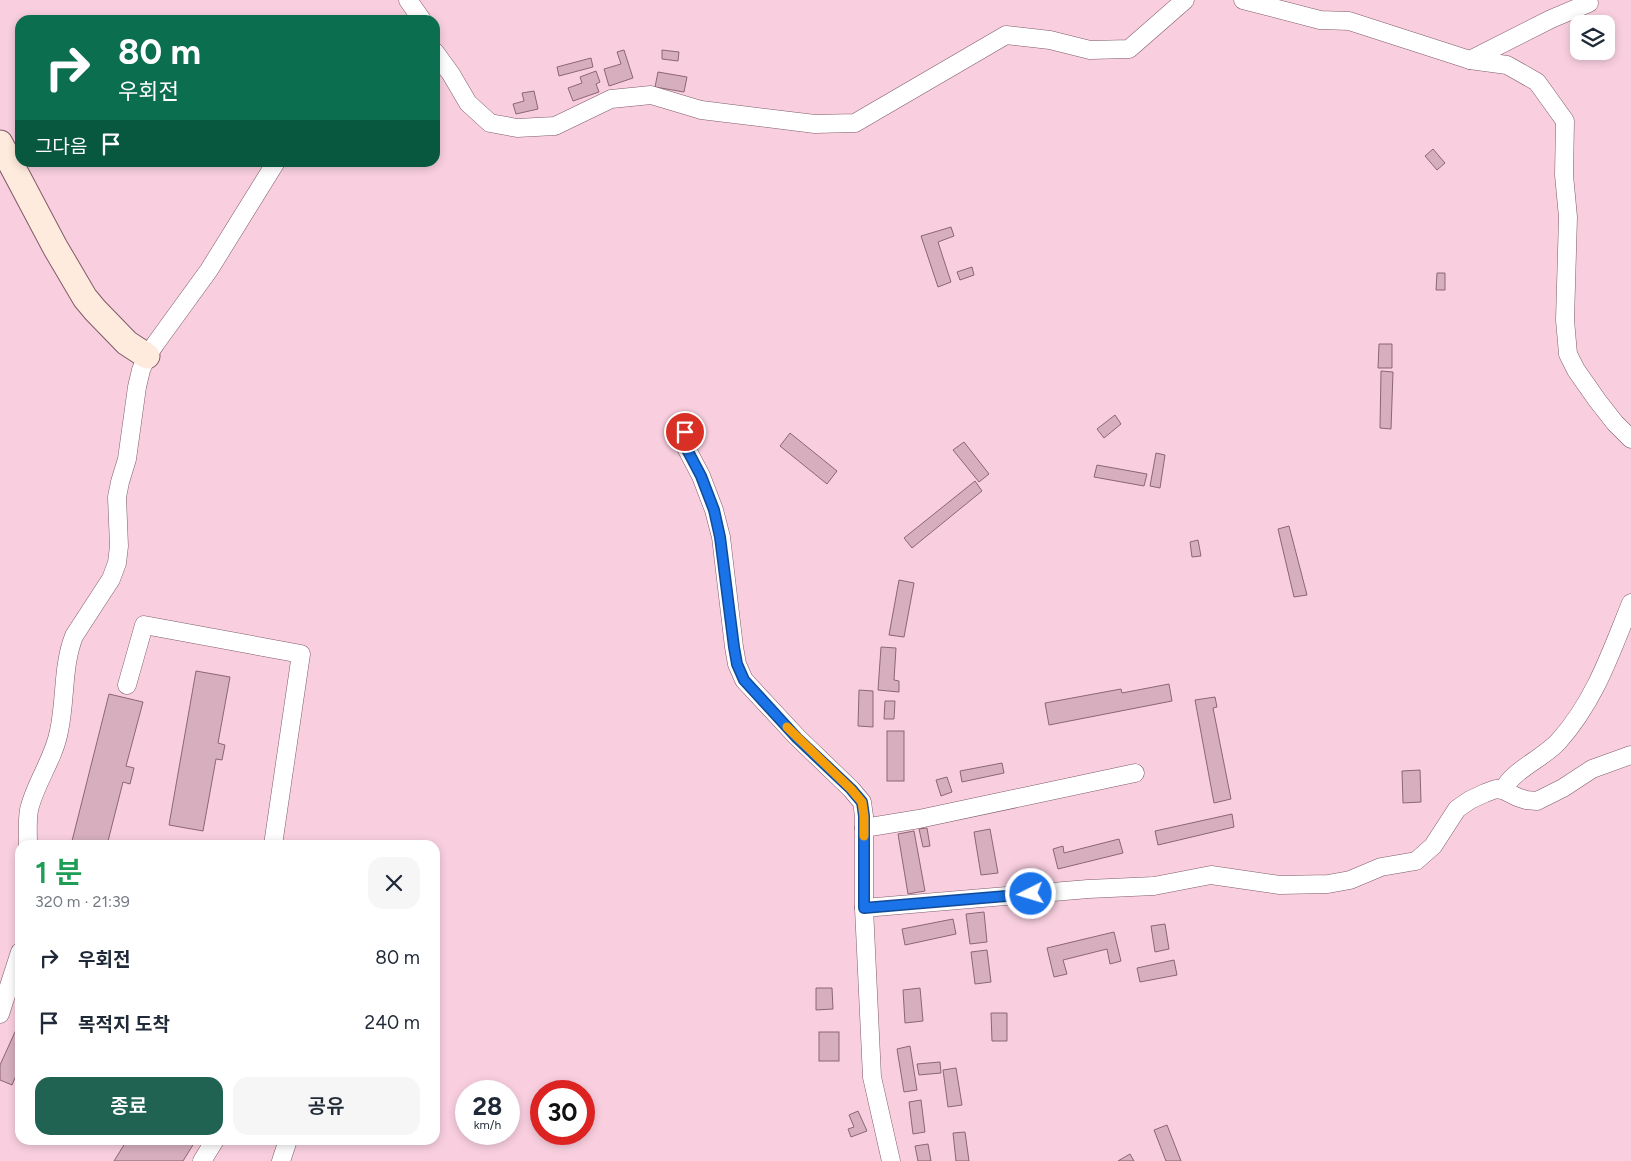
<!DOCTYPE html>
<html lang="ko">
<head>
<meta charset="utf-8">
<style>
  body { margin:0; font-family:Figtree,"Noto Sans KR",sans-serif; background:#f6f6f7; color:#1f2937; height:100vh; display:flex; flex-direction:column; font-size:19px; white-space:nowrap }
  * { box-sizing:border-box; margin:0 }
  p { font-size:16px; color:#747a83 }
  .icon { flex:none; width:28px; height:28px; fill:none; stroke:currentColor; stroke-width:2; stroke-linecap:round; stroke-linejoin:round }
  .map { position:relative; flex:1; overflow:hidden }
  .sheet { position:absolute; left:15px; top:840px; width:425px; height:305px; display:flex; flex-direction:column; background:#fff; border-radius:15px; box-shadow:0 2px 8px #0003 }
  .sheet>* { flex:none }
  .top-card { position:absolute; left:15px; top:15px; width:425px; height:152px; border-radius:15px; box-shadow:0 2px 8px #0003; background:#0b6e4f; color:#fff; overflow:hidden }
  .tools { position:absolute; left:1570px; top:15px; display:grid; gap:10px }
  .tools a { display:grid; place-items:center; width:45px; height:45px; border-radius:10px; background:#fff; box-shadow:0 2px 8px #0003; font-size:25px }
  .speed { position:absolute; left:455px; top:1080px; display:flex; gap:10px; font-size:25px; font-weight:700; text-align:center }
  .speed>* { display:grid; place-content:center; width:65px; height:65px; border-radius:50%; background:#fff; box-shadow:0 2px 8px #0003; line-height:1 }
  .speed small { font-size:12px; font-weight:400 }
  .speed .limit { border:8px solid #d22; background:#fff; color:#111 }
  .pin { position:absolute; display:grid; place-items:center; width:42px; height:42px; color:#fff; margin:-21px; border:2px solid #fff; border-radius:50%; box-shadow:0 1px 5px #0007 }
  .me { position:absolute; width:55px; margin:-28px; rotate:265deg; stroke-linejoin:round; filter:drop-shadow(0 0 4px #0008) }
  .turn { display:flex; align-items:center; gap:18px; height:105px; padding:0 20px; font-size:22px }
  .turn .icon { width:65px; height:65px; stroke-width:2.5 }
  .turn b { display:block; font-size:35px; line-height:42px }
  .then { display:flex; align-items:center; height:48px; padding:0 20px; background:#0003; gap:10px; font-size:19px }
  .round { display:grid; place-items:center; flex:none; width:52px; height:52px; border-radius:15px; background:#f6f6f7 }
  .overview { display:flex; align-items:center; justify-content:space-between; height:85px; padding:0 20px }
  h1 { font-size:30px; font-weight:600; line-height:38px; color:#1e9e55 }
  .primary-button { display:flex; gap:10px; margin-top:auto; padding:10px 20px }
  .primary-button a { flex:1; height:58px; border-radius:15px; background:#206353; color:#fff; font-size:20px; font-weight:600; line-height:58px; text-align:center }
  .primary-button a+a { background:#f6f6f7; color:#1f2937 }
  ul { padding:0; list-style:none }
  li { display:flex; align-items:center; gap:15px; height:65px; padding:0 20px }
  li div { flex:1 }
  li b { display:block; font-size:19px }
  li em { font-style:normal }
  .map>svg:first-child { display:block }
</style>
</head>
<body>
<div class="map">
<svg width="1631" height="1161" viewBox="0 0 1631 1161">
  <rect width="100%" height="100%" fill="#f9cfdf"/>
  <g fill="#d6aebd" stroke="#8b6674">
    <path d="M624 50 633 78 609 86 604 69 621 64 617 52Z"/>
    <path d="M662 50 679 52 678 61 662 59Z"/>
    <path d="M591 58 593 67 559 76 557 67Z"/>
    <path d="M596 71 600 82 596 84 599 92 573 101 568 88 582 83 580 77Z"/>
    <path d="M658 72 687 77 684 92 655 87Z"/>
    <path d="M534 91 538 109 516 114 513 104 524 101 522 93Z"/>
    <path d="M1433 149 1445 163 1437 170 1425 156Z"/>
    <path d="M951 227 954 236 938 242 951 282 938 287 921 236Z"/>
    <path d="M972 267 974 275 960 280 957 272Z"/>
    <path d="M1437 273H1445V290H1436Z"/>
    <path d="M1379 344H1392V368H1378Z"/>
    <path d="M1381 371 1393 372 1391 429 1380 428Z"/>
    <path d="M1115 415 1121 424 1104 438 1097 429Z"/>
    <path d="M790 433 837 471 827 484 780 446Z"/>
    <path d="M964 442 989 474 979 482 953 450Z"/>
    <path d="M1156 453 1165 455 1160 488 1150 486Z"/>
    <path d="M1097 465 1147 474 1144 486 1094 477Z"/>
    <path d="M975 481 982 491 912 548 904 538Z"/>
    <path d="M1289 526 1307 595 1294 597 1278 529Z"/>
    <path d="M1198 540 1201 556 1192 557 1190 542Z"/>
    <path d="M899 580 914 583 904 637 889 635Z"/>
    <path d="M881 647 896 648 894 680 899 681V692L878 690Z"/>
    <path d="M196 671 230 677 218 743 225 745 222 760 216 759 203 831 169 825Z"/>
    <path d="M1169 684 1172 701 1049 725 1045 703 1121 689 1122 693Z"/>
    <path d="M859 690 873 691V727L858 726Z"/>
    <path d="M109 694 143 702 126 766 134 768 130 784 123 782 107 845H71Z"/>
    <path d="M1215 697 1217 707 1213 708 1231 799 1214 803 1195 700Z"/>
    <path d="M885 701H895L894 719H884Z"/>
    <rect x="887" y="731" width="17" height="50"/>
    <path d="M1002 763 1004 773 962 782 960 771Z"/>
    <path d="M1420 770 1421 802 1403 803 1402 771Z"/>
    <path d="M947 777 952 792 941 796 936 780Z"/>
    <path d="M1232 814 1234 827 1158 845 1155 831Z"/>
    <path d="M927 828 930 846 923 847 919 829Z"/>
    <path d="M990 829 998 873 981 875 974 832Z"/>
    <path d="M914 831 925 891 908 894 898 834Z"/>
    <path d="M1119 839 1123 853 1058 869 1053 849 1063 846 1064 853Z"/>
    <path d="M984 912 987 942 970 944 966 914Z"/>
    <path d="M953 919 956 934 905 945 902 929Z"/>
    <path d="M1165 924 1169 949 1155 952 1151 926Z"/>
    <path d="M1114 932 1121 961 1110 964 1107 949 1063 960 1067 974 1054 977 1047 948Z"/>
    <path d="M987 950 991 982 975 984 971 952Z"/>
    <path d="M1174 960 1177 975 1140 982 1137 968Z"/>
    <path d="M816 988H832L833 1009 816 1010Z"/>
    <path d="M920 988 923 1021 905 1023 903 990Z"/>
    <path d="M991 1013H1007V1041H992Z"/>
    <path d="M20 1021V1066L12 1085 0 1080V1065Z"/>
    <rect x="819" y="1032" width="20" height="29"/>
    <path d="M910 1046 917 1090 904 1092 897 1049Z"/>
    <path d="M940 1062 941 1073 919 1075 917 1064Z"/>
    <path d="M956 1068 962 1105 948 1107 943 1070Z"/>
    <path d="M921 1100 925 1132 913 1134 909 1102Z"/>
    <path d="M858 1111 867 1131 851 1137 848 1129 854 1127 849 1115Z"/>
    <path d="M1167 1125 1181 1161H1166L1154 1130Z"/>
    <path d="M965 1132 969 1161H956L953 1133Z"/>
    <path d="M127 1140H196L183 1161H114Z"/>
    <path d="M928 1144 931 1161H918L915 1146Z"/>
    <path d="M1130 1154 1134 1161H1118Z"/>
  </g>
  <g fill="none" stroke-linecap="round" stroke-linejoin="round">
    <g stroke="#7f5b68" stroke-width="19">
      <g id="street">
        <path d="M408 0 422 20"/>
        <path d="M1243 0 1320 20 1349 21 1470 60 1507 65 1537 82 1565 121 1564 175 1568 217 1565 320 1568 354 1576 370 1597 400 1615 423 1631 439"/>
        <path d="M435 52 451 74 468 103 490 123 517 128 555 126 611 99 651 95 701 110 815 124 855 123 1006 35 1050 40 1090 50 1129 49 1185 0"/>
        <path d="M1470 60 1551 19 1589 3"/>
        <path d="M685 431 682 440 701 476 714 510 721 537 734 647 737 664 744 680 797 737 851 789 862 802 864 816V908L872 1077 891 1161"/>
        <path d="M127 685 144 625 301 654 273 845"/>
        <path d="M1503 790C1513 770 1542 759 1558 742 1595 701 1611 652 1631 603"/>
        <path d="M864 828 919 819 1135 773"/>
        <path d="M28 845C28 833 27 822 29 810 35 783 54 759 59 731 66 699 62 667 74 636L111 579 117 563 119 546 117 497 120 482 127 459 137 387 141 370 147 356 156 343 209 270 276 162"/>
        <path d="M864 908 1088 889 1154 886 1211 875 1280 885 1328 884 1350 880 1381 867 1416 861 1433 846 1457 809 1470 800 1485 793 1496 789 1503 790 1517 797 1526 800 1537 801 1563 788 1592 769 1631 755"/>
        <path d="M0 1014 20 952"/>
        <path d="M202 1161 215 1140"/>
        <path d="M281 1161 288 1140"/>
      </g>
    </g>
    <g stroke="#7f5b68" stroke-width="27">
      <path id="secondary" d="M0 143 55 247 85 298 95 310 127 343 147 356"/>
    </g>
    <use href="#street" stroke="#fff" stroke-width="18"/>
    <use href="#secondary" stroke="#ffebde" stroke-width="25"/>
  </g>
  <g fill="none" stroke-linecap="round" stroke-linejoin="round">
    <g stroke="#114b97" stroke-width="12">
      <path id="route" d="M685 432 682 440 701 476 714 510 720 537 734 647 737 664 744 680 797 738 851 789 862 802 864 816V908L1031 894"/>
    </g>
    <use href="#route" stroke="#1a73e8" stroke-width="9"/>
    <path stroke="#f59e0b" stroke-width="9" d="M787 727 851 789 862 802 864 816V836"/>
  </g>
</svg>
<div class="tools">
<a><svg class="icon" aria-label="layers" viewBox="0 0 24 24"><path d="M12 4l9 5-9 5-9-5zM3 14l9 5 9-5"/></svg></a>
</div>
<div class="speed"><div>28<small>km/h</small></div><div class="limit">30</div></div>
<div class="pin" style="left:685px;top:432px;background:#d93025"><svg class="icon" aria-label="arrive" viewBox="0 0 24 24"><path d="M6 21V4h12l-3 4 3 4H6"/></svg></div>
<svg class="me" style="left:1031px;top:894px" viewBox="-20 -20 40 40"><circle r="17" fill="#1a73e8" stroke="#fff" stroke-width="3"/><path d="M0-11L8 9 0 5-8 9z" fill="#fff"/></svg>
<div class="top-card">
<div class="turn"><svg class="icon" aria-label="right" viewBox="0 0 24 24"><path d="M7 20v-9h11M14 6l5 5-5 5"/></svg><div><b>80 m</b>우회전</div></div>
<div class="then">그다음<svg class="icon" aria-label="arrive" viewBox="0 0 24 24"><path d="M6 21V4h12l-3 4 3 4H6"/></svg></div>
</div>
<section class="sheet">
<div class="overview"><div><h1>1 분</h1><p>320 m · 21:39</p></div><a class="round"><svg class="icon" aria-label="close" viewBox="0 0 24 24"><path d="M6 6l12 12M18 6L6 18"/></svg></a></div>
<ul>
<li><svg class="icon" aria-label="right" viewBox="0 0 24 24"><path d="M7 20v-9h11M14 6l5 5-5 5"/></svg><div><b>우회전</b></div><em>80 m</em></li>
<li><svg class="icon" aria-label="arrive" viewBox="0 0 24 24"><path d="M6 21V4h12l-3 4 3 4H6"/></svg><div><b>목적지 도착</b></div><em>240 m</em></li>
</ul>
<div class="primary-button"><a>종료</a><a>공유</a></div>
</section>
</div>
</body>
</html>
